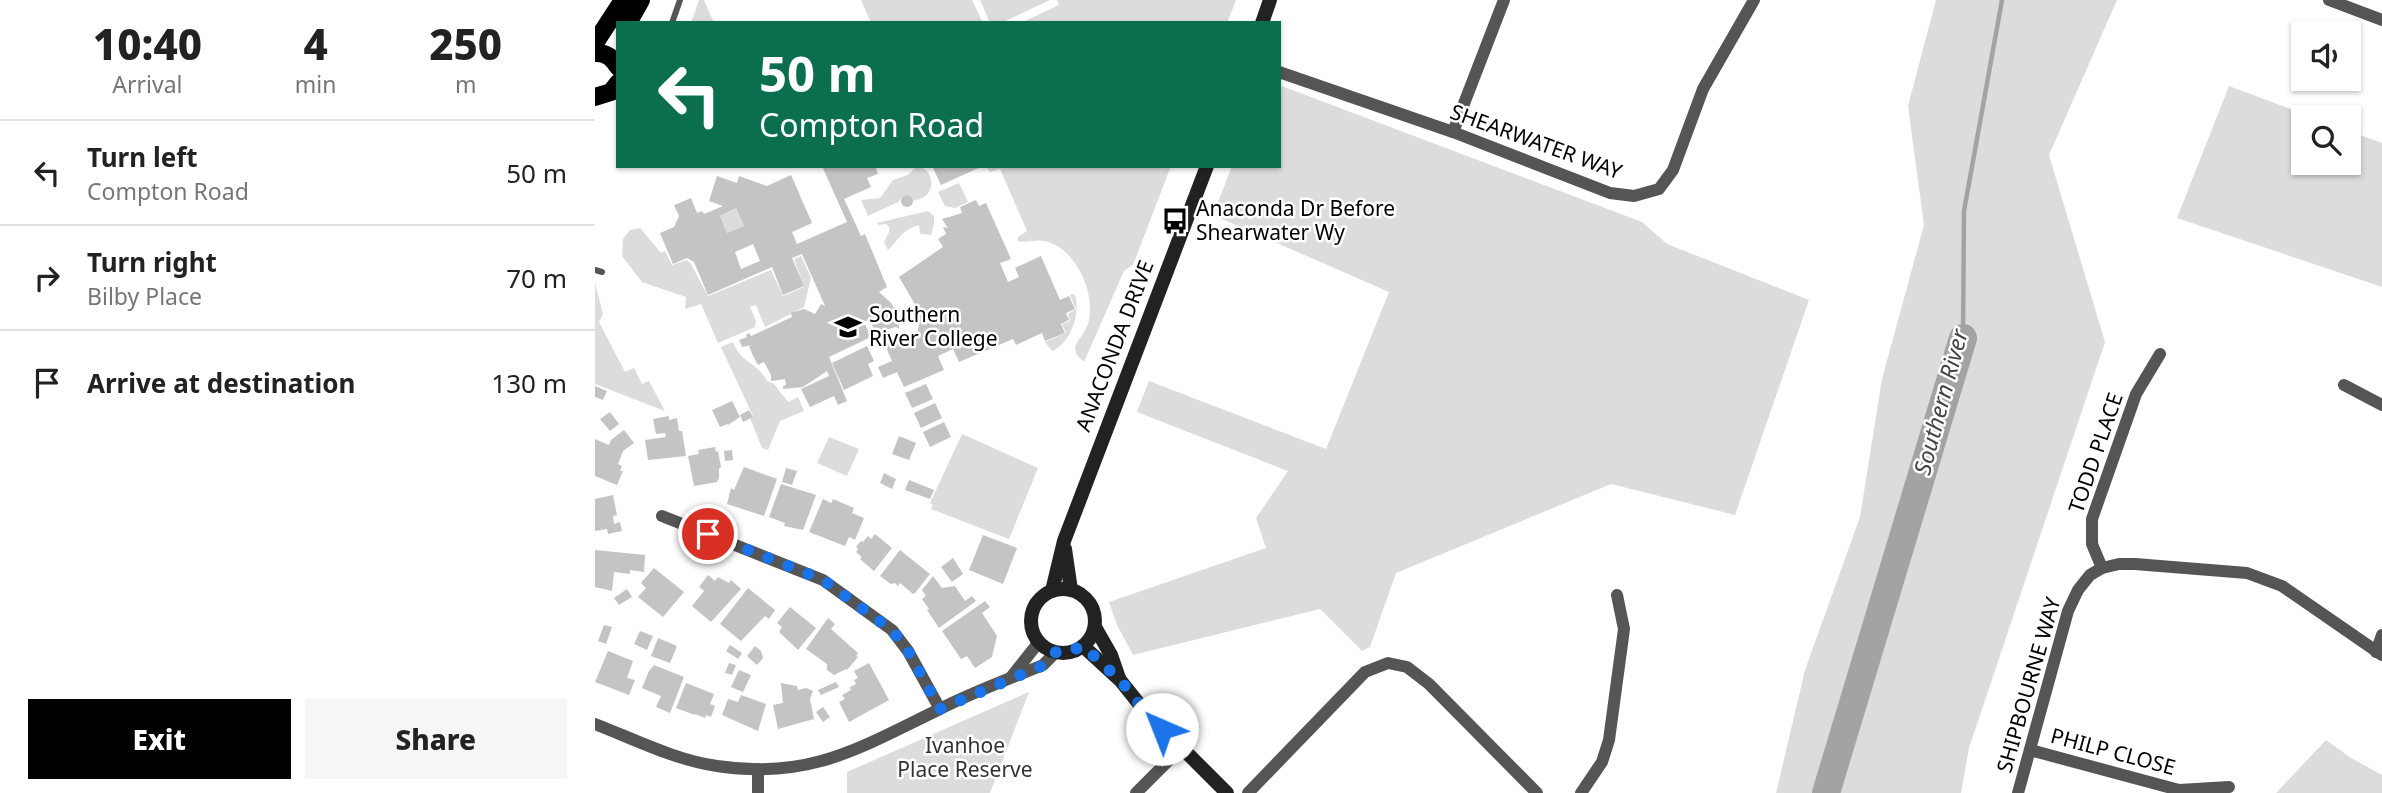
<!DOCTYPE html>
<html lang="en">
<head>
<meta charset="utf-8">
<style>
  body { margin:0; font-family:"Noto Sans",sans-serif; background:#f6f6f6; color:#222; height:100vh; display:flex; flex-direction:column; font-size:26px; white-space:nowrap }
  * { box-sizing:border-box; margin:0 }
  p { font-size:23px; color:#767676 }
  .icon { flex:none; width:38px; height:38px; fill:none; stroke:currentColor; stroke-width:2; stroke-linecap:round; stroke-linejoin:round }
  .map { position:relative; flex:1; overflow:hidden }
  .details { display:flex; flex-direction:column; background:#fff; width:595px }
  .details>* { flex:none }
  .guide { position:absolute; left:21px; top:21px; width:665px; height:147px; border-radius:0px; box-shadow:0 2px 5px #0004; background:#0b6e4f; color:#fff; overflow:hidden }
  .fabs { position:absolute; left:1696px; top:21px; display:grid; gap:14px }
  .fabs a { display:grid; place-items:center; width:70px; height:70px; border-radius:0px; background:#fff; box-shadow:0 2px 5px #0004; font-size:35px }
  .pin { position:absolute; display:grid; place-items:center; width:60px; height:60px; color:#fff; margin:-30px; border:4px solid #fff; border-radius:50%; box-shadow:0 2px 7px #0007 }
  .me { position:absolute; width:77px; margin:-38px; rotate:316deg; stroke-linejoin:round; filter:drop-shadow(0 0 5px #0008) }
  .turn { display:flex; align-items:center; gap:24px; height:147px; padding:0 28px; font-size:32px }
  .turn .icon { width:91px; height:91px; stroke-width:2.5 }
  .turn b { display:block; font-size:49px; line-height:60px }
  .eta { display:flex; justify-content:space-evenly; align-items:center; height:119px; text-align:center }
  .eta b { font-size:42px; font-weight:800; line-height:49px }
  .primary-button { display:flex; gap:14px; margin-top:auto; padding:14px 28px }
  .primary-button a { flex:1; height:80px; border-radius:0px; background:#000; color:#fff; font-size:28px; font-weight:800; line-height:80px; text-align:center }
  .primary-button a+a { background:#f6f6f6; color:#222 }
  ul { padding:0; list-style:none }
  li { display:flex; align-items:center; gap:21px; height:105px; padding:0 28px; border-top:2px solid #e0e0e0 }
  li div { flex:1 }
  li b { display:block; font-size:26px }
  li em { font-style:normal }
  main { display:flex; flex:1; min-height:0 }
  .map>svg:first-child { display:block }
</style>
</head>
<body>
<main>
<section class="details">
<div class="eta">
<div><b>10:40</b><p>Arrival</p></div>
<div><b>4</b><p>min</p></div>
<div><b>250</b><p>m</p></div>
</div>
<ul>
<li><svg class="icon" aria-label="left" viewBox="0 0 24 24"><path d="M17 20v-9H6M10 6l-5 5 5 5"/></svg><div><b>Turn left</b><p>Compton Road</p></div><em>50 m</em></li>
<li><svg class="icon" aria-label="right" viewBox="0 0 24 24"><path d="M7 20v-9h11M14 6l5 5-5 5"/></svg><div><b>Turn right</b><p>Bilby Place</p></div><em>70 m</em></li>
<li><svg class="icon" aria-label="arrive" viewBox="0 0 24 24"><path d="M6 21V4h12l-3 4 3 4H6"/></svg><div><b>Arrive at destination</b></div><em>130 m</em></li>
</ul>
<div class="primary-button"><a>Exit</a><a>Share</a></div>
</section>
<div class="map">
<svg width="1787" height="793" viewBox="0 0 1787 793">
  <rect width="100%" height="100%" fill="#fff"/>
  <g fill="#dcdcdc">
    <path d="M104 0H109L119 23H96Z"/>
    <path d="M266 0H377L388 23H276Z"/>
    <path d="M385 0H455L406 23H395Z"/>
    <path d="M462 0H641L632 23H426L464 5Z"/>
    <path d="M1341 0H1522L1454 155 1510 342 1374 748 1366 793H1181L1210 670 1265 517 1287 379 1329 225 1313 106Z"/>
    <path d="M684 85 1047 222 1072 244 1214 300 1140 515 1016 484 801 573 775 647 767 651 725 609 538 655 522 625 514 602 671 548 661 518 693 471 542 412 554 381 731 449 794 292 618 215 637 166H684Z"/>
    <path d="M1634 86 1717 117H1708V163H1754V131L1787 143V287L1582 218Z"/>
    <path d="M391 166H576L538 265 529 271 489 362 481 354 480 347C483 338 492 332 494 320 500 291 480 248 450 241 441 239 432 243 423 241V237L432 231 405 169 395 172Z"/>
    <path d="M321 167C337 166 342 189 329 197 328 198 319 201 318 201L316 196 310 195 303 202 273 216 266 200 285 198 298 180 313 175Z"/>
    <path d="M364 183 373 202 360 208 350 206 343 192Z"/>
    <path d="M141 208 149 226 132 233 125 216Z"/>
    <path d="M333 211 339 216V224L336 235 325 234 324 225C305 231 305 239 293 250L289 242 294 232V227L291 224 284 225 282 223Z"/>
    <path d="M45 228 66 253 70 251 77 265 92 260 96 264 113 296 176 270 188 296 209 287 199 259 206 256 216 278 209 307 170 327 161 305 155 307 161 321 160 327 123 343 106 304 90 309 91 297 47 282 27 256 28 239 35 230Z"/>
    <path d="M0 283 8 314 4 322 30 372 39 368 47 384 54 381 70 411 0 384Z"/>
    <path d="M477 294 480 295C486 314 475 344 457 351L450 342 471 333 467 324 475 321 473 314 481 309 475 295Z"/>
    <path d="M138 342C145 362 164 364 172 381L179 384 193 402 203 397 209 411 185 421 173 450 167 448 155 418 158 416 126 347Z"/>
    <path d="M367 434 443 468 414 539 336 509 338 505 335 503Z"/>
    <path d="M234 437 264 449 252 476 222 463Z"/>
    <path d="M434 692 395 793H252V772Z"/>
    <path d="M1731 740 1756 758 1787 775V793H1681Z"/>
  </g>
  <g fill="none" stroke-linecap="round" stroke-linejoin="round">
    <path stroke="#a3a3a3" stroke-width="4.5" d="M1368 338 1369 211 1407 0"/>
    <path stroke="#a3a3a3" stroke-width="28" d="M1231 793 1368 338"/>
  </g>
  <g fill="#c4c4c4" fill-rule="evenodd">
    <path d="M227 166H280L283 174 272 178 276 187 249 199 266 236 270 234 292 287 284 292 296 303 304 316V329L301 327 279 333 276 319 269 322 276 337 234 357 252 401 243 405 239 396 215 407 206 389 234 376 232 371 208 387 188 389V386L191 385 190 379 176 381V375L169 362 163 365 158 356 154 346 157 345 147 347 144 340 152 337 151 335 154 333 156 336 197 317 196 313 209 309 220 314 226 304 230 306 207 254 197 258 209 286 188 295 177 267 113 295 99 262 92 258 78 264 65 233 79 227 84 216 79 205 82 204 96 198 102 213 107 211 109 214 128 206 114 201 122 176 142 183 144 176 172 186 196 175 217 223 197 232 202 244 252 222ZM141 208 149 226 132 233 125 216ZM158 244 165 261 146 269 140 252Z"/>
    <path d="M337 166H388L346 185Z"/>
    <circle cx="312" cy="201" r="6"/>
    <path d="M381 200 384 206 391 203 416 259 405 263 413 282 424 277 420 268 446 256 465 300 474 296 480 309 471 313 474 320 466 324 470 333 450 341 447 333 421 345 418 339 364 362 358 349 343 356 349 370 309 387 302 372 288 378 283 367 297 361 290 345 323 331 325 313 304 277 348 247 343 239 351 234 348 227 353 228 347 219 367 213 365 207Z"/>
    <path d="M272 346 279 361 273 364 278 376 249 390 237 363Z"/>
    <path d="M331 384 338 399 317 408 310 393Z"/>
    <path d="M0 386 12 391 8 400 0 397Z"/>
    <path d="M137 401 145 417 133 425 132 424 125 427 117 410Z"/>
    <path d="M340 403 347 418 326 428 319 413Z"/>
    <path d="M154 410 158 417 148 422 145 415Z"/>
    <path d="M15 412 24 424 15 431 5 419Z"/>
    <path d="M74 416V420L82 418 84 431H87L91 456 53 460 50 440 71 437 70 433 61 434 58 419Z"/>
    <path d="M349 422 356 437 335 447 328 432Z"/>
    <path d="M29 430 39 443 28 451 23 464 27 466 25 471H28L22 485 0 476V439L14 445 16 440Z"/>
    <path d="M304 436 321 443 314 460 297 454Z"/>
    <path d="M120 447 121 452 123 451 126 467 124 469V478L122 482 99 486 93 456 104 454 103 450Z"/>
    <path d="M137 450 138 460 130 461 129 451Z"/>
    <path d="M149 467 182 479 169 516 132 504 136 488 139 490Z"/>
    <path d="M191 468 202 471 197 485 187 482Z"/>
    <path d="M289 473 301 479 297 489 285 483Z"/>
    <path d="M314 480 339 490 335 499 310 490Z"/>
    <path d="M186 484 221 495 208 530 189 526 190 523 174 517Z"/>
    <path d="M18 495 22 515 18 516 19 524 25 522 27 531 13 534 12 529 0 531V499Z"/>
    <path d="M228 499 236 503 238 499 259 508 257 513 269 518 260 540 254 537 250 546 214 532Z"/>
    <path d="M280 534 297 548 279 571 265 559 267 557 261 552 263 549 261 547 266 541 268 542 273 536 276 539Z"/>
    <path d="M388 535 422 548 408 584 374 570Z"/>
    <path d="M0 550 50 555 49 572 35 570V574L19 572 17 591 0 587Z"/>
    <path d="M305 550 335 574 320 593 318 594 305 583 303 586 300 583 296 584 285 576Z"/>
    <path d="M358 558 368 574 357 582 346 567Z"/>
    <path d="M59 568 89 592 68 617 43 597 51 588 46 583Z"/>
    <path d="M113 575 120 581 123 577 134 583 136 580 146 589 116 622 97 606 109 591 104 587Z"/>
    <path d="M338 576 347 588 360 586 370 601 377 596 381 601 344 628 332 610 334 609 327 599 331 596 327 590Z"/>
    <path d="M153 588 180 610 174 619 170 616 146 641 125 624Z"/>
    <path d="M32 589 37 597 24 605 19 598Z"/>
    <path d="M390 601 395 607 387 613 402 636 397 657 380 668 372 656 366 659 347 631Z"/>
    <path d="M195 607 221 628 203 650 184 632 187 627 182 623Z"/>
    <path d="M233 618 240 624 236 629 263 653 261 656 263 657 252 670 251 669 239 675 232 670V664L211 649Z"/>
    <path d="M9 625 17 627 11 644 3 641Z"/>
    <path d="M45 631 58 636 52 650 39 644Z"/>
    <path d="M63 638 82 646 75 663 56 656Z"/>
    <path d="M135 645 147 653 143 659 131 651Z"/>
    <path d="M160 646 166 651 168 658 162 665 152 656Z"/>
    <path d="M13 651 38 661 32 678 40 680 34 695 0 682Z"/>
    <path d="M134 663 141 665 137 675 130 673Z"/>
    <path d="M274 663 294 700 254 722 244 702 250 699 247 695 256 690 255 687 261 684 259 680 263 678 259 671Z"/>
    <path d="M59 665 89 677 75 713 61 707 66 696 47 688 54 671Z"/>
    <path d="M144 670 156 675 148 692 136 687Z"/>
    <path d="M241 682 244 687 226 695 223 690Z"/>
    <path d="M91 683 119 694 115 704 120 706 116 717 111 715 110 718 100 714V715L81 708Z"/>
    <path d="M186 683 202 686 203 690 211 688 218 691 215 699 219 719 183 729 178 705 188 703Z"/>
    <path d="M146 695 171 704 163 731 127 715 133 699 143 702Z"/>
    <path d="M228 707 235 717 228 722 221 712Z"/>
  </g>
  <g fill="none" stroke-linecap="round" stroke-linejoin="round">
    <g stroke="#555" stroke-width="6">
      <path d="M77 23 85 0"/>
      <path d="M0 270 7 272"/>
    </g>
    <g stroke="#555" stroke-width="12">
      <path d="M1734 0 1787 20"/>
      <path d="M684 72 858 132 1015 193 1039 196 1064 189 1078 170 1108 89 1159 0"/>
      <path d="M858 132 909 0"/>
      <path d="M1749 385 1787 405"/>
      <path d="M67 516 228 580 297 630 313 651 345 709"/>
      <path d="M1507 568 1497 544V519L1541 394 1565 354"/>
      <path d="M1781 652 1787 635"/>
      <path d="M417 676 444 642"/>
      <path d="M0 724C39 739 80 760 122 766 216 780 264 748 345 709 378 692 414 679 448 665L461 652"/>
      <path d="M1435 750 1584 790 1634 787"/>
      <path d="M163 793V769"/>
      <path d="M541 793 586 748"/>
      <path d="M653 793 770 672 793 663 812 667 834 684 942 793"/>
      <path d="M986 793 1007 762 1014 740 1029 629 1022 595"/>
      <path d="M1423 793 1473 611 1483 590 1495 575 1507 568 1524 564H1540L1652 573 1687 586 1787 655"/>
    </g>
    <g stroke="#222" stroke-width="14">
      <path d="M667 23 675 0"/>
      <path d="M470 549 476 590"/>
      <circle cx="468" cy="621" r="32"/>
      <path d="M457 591 469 541 612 166"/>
      <path d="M500 627 516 655 524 678"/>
      <path d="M488 646 525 680 549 710 632 793"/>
    </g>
    <g stroke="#000" stroke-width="18">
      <path d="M33 23 46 0"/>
      <path d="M0 43 28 0"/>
      <path d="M0 53C11 52 18 58 23 67"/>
      <path d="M0 97 16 92 23 83"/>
    </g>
  </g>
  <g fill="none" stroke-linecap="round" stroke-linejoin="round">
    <path stroke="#1a73e8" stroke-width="12" stroke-dasharray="0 21.6" d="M113 534 228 580 297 630 313 651 345 709 449 665 461 652 470 653 488 646 525 680 549 710 567 729"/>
  </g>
  <defs>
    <g id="bus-bare" transform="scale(2.1)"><path d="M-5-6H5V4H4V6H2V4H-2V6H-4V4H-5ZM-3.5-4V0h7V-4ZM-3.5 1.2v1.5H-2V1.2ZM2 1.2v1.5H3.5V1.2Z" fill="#000" stroke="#fff" stroke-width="2.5" paint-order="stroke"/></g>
    <g id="school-bare" transform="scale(2.1)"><path d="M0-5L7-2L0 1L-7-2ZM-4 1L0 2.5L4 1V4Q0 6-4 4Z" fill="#000" stroke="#fff" stroke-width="2.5" paint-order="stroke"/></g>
  </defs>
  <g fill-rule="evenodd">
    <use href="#bus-bare" x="580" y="221"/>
    <use href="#school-bare" x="253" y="327"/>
  </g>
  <g text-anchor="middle" stroke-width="5" stroke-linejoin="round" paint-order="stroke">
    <g font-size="21" fill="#000" stroke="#fff">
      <text transform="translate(941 142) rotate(20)" y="7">SHEARWATER WAY</text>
      <text transform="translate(520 346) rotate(-69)" y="7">ANACONDA DRIVE</text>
      <text transform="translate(1501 453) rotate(-71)" y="7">TODD PLACE</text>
      <text transform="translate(1434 685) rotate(-74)" y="7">SHIPBOURNE WAY</text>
      <text transform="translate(1518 752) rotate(15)" y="7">PHILP CLOSE</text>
    </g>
    <g font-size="21" fill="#000" stroke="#fff" text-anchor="start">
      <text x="601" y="216">Anaconda Dr Before<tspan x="601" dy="24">Shearwater Wy</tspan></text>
      <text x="274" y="322">Southern<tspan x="274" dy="24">River College</tspan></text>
    </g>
    <g font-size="21" fill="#333" stroke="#fff">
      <text x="370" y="753">Ivanhoe<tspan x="370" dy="24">Place Reserve</tspan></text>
    </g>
    <g font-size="23" font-style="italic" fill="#444" stroke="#fff">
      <text transform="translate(1346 402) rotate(-75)" y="8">Southern River</text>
    </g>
  </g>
</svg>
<div class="fabs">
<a><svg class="icon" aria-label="sound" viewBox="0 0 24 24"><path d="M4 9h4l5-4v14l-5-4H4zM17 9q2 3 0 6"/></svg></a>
<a><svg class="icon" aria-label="search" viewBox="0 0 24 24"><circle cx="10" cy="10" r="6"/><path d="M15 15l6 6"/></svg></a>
</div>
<div class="pin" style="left:113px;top:534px;background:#d93025"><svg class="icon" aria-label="arrive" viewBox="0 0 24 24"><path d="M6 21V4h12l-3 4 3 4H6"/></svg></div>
<svg class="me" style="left:567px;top:729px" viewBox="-20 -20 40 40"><circle r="19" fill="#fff"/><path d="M0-13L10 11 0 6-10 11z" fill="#1a73e8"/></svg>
<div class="guide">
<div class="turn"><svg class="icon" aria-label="left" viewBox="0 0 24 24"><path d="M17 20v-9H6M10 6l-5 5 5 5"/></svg><div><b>50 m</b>Compton Road</div></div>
</div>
</div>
</main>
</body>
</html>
